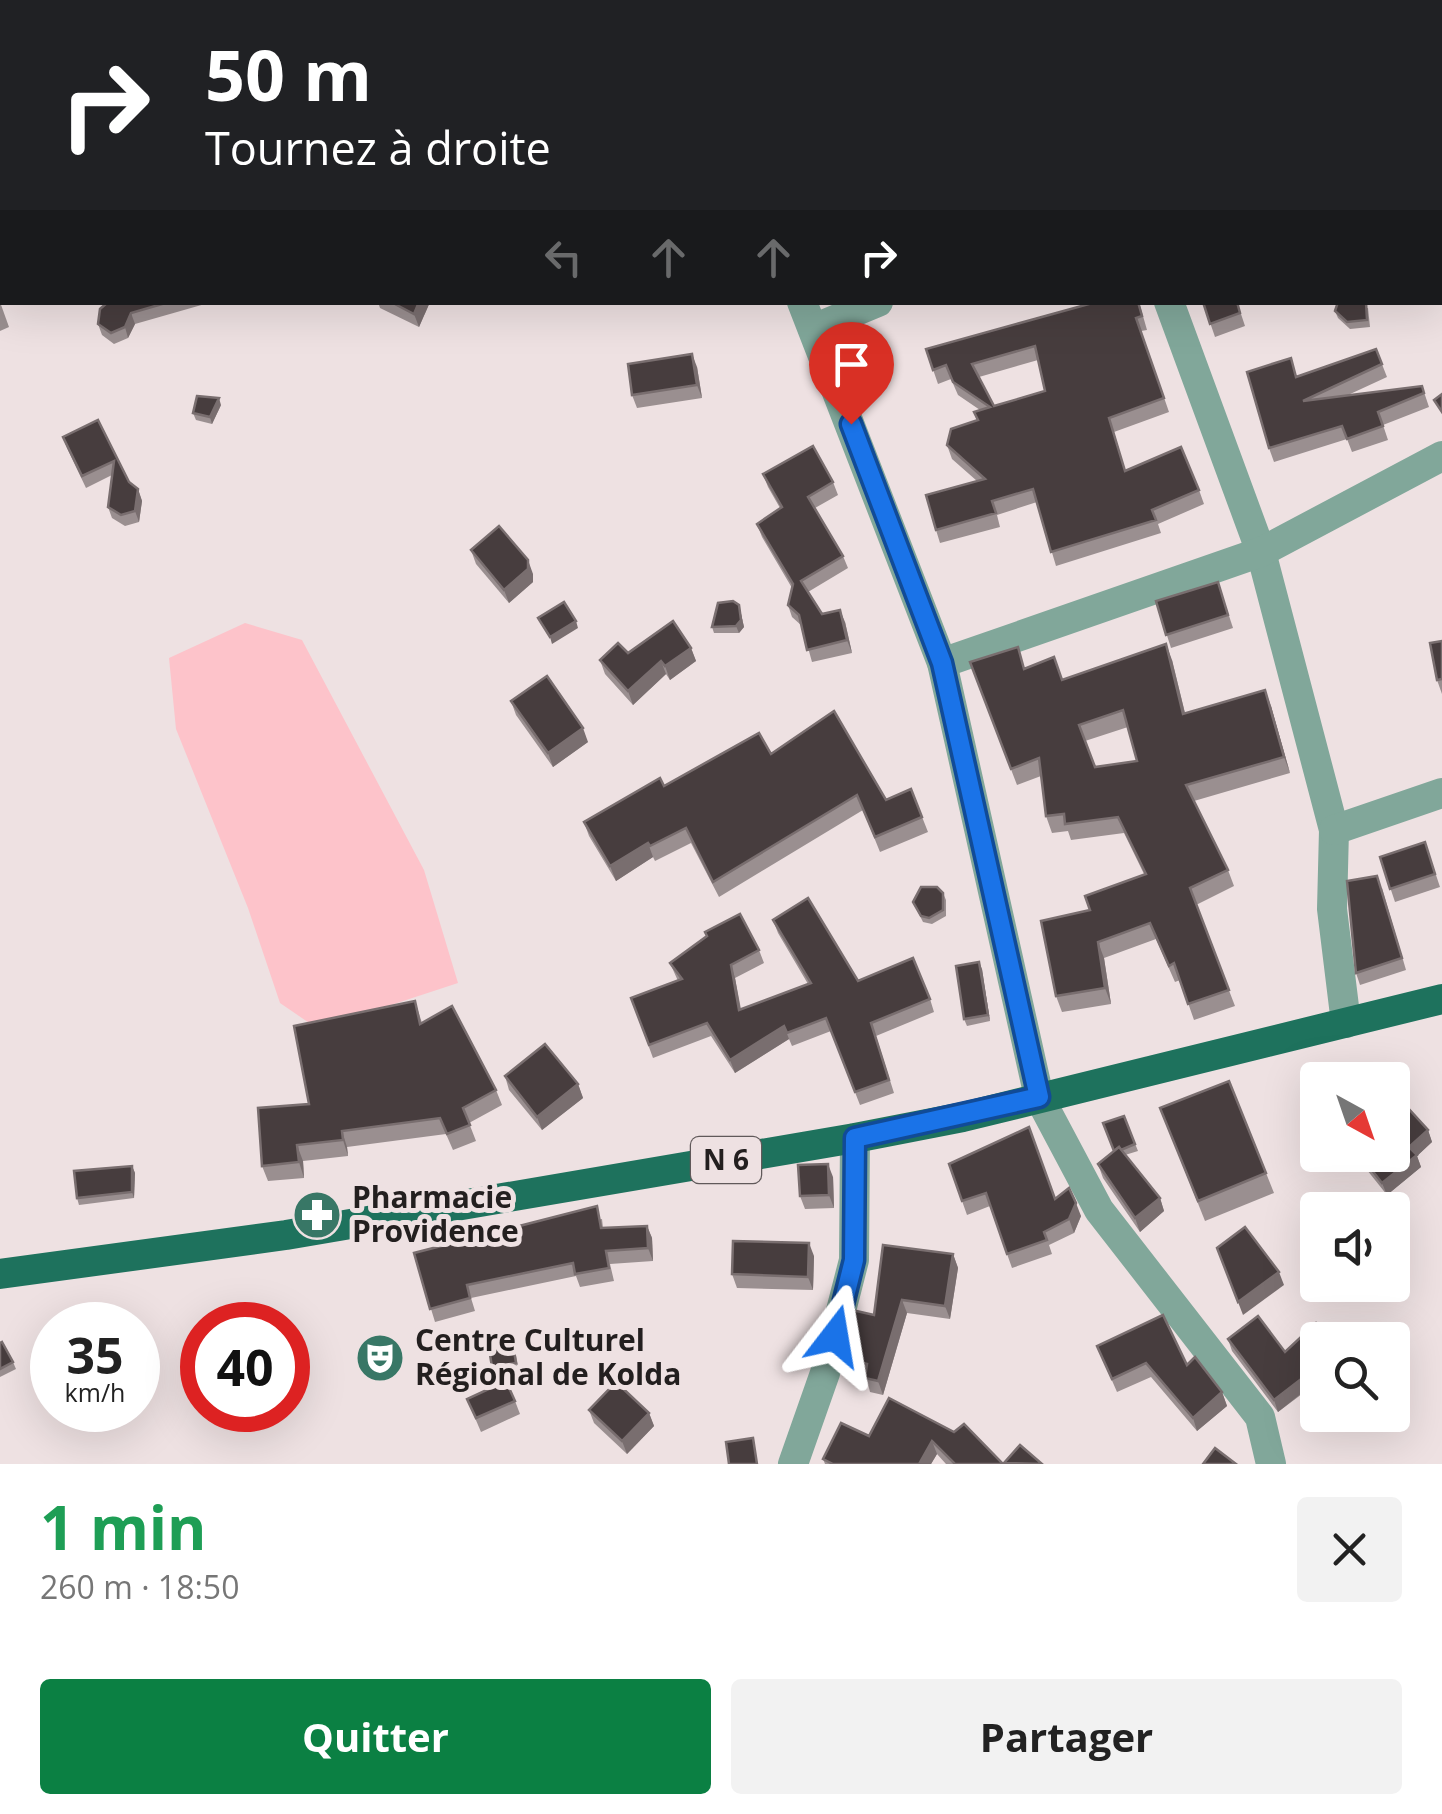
<!DOCTYPE html>
<html lang="fr">
<head>
<meta charset="utf-8">
<style>
  body { margin:0; font-family:"Open Sans",sans-serif; background:#f2f2f2; color:#222; height:100vh; display:flex; flex-direction:column; font-size:38px; white-space:nowrap }
  * { box-sizing:border-box; margin:0 }
  p { font-size:32px; color:#767676 }
  .icon { flex:none; width:55px; height:55px; fill:none; stroke:currentColor; stroke-width:2; stroke-linecap:round; stroke-linejoin:round }
  .map { position:relative; height:1464px; overflow:hidden }
  .drawer { display:flex; flex-direction:column; background:#fff; flex:1 }
  .drawer>* { flex:none }
  .hud { position:absolute; left:0px; top:0px; width:1442px; height:305px; box-shadow:0 10px 40px #0002; background:#202124; color:#fff; overflow:hidden }
  .needle { width:65px; rotate:140deg }
  .tools { position:absolute; left:1300px; top:1062px; display:grid; gap:20px }
  .tools a { display:grid; place-items:center; width:110px; height:110px; border-radius:10px; background:#fff; box-shadow:0 10px 40px #0002; font-size:50px }
  .speed { position:absolute; left:30px; top:1302px; display:flex; gap:20px; font-size:50px; font-weight:700; text-align:center }
  .speed>* { display:grid; place-content:center; width:130px; height:130px; border-radius:50%; background:#fff; box-shadow:0 10px 40px #0002; line-height:1 }
  .speed small { font-size:25px; font-weight:400 }
  .speed .limit { border:15px solid #d22; background:#fff; color:#111 }
  .pin { position:absolute; display:grid; place-items:center; width:85px; height:85px; color:#fff; margin:-102px -42px; border-radius:50% 50% 50% 0; rotate:-45deg; box-shadow:0 0 10px #0007 }
  .pin .icon { rotate:45deg }
  .me { position:absolute; width:110px; margin:-55px; rotate:14deg; stroke-linejoin:round; filter:drop-shadow(0 0 8px #0008) }
  .turn { display:flex; align-items:center; gap:35px; height:210px; padding:0 40px; font-size:45px }
  .turn .icon { width:130px; height:130px; stroke-width:2.5 }
  .turn b { display:block; font-size:70px; line-height:85px }
  .lanes { display:flex; align-items:center; height:95px; padding:0 40px; background:#0003; justify-content:center; gap:50px; direction:ltr }
  .lanes .off { opacity:.35 }
  .round { display:grid; place-items:center; flex:none; width:105px; height:105px; border-radius:10px; background:#f2f2f2 }
  .overview { display:flex; align-items:center; justify-content:space-between; height:170px; padding:0 40px }
  h1 { font-size:60px; font-weight:700; line-height:75px; color:#1e9e55 }
  .button { display:flex; gap:20px; margin-top:auto; padding:20px 40px }
  .button a { flex:1; height:115px; border-radius:10px; background:#0b8043; color:#fff; font-size:40px; font-weight:700; line-height:115px; text-align:center }
  .button a+a { background:#f2f2f2; color:#222 }
  .map>svg:first-child { display:block }
</style>
</head>
<body>
<div class="map">
<svg width="1442" height="1464" viewBox="0 0 1442 1464">
  <rect width="100%" height="100%" fill="#eee1e2"/>
  <path fill="#fdc3ca" d="M245 623 302 640 424 870 458 983 318 1029 280 1003 248 908 176 729 169 658Z"/>
  <g fill="none" stroke-linecap="round" stroke-linejoin="round">
    <g stroke="#81a79a" stroke-width="30">
      <path d="M651 0 653 2"/>
      <path d="M1050 0 1051 2"/>
      <path d="M1352 0 1353 2"/>
      <path d="M342 2 349 0"/>
      <path d="M1440 88 1442 87"/>
      <path d="M0 93H2"/>
      <path d="M1440 233 1442 239"/>
      <path d="M802 302 942 663 1039 1097 1099 1210 1260 1417 1271 1464"/>
      <path d="M1169 302 1261 552 1334 830 1332 909 1346 1023"/>
      <path d="M813 329 878 302"/>
      <path d="M942 663 1261 552 1442 456"/>
      <path d="M1334 830 1442 793"/>
      <path d="M793 1464 825 1373 854 1260 855 1138"/>
    </g>
    <path stroke="#1e725d" stroke-width="30" d="M0 1274 286 1235 855 1138 963 1117 1442 999"/>
  </g>
  <g fill="#9a8f90" fill-rule="evenodd">
    <path d="M0 0H38V1L2 2V9H0Z"/>
    <path d="M144 0H178V2H145Z"/>
    <path d="M0 302 9 327 0 331Z"/>
    <path d="M108 302H205V304L135 324 128 338 114 344 102 335 98 324Z"/>
    <path d="M378 302H430L419 327 380 308Z"/>
    <path d="M1096 302H1139L1147 330 1141 331 1169 412 1114 432 1125 471 1199 490 1204 504 1158 524 1161 533 1056 566 1037 502 997 515 1000 527 940 543 936 530 977 481 952 459 947 445 977 421 974 412 980 410 958 395 951 379 938 384 926 349ZM1038 360 1045 391 994 406 979 377Z"/>
    <path d="M1203 302H1237L1245 326 1215 337Z"/>
    <path d="M1368 308 1370 327 1350 329 1338 318 1335 311Z"/>
    <path d="M1376 349 1387 377 1348 395 1422 386 1429 407 1383 425 1388 440 1352 452 1347 439 1274 462 1269 448 1297 376Z"/>
    <path d="M697 367 702 398 637 408 632 395Z"/>
    <path d="M221 405 212 424 196 420 193 413Z"/>
    <path d="M98 420 129 482 138 489 142 501 139 522 125 526 112 518 108 507 112 475 86 488 67 448 63 437Z"/>
    <path d="M763 474 833 482 838 495 815 508 843 556 848 568 808 592 822 614 845 622 852 653 812 662 802 626 792 617 788 605 792 588 762 537 757 524 780 508 768 487Z"/>
    <path d="M471 550 533 574V582L509 603 476 564Z"/>
    <path d="M1218 582 1233 628 1171 648 1156 601Z"/>
    <path d="M739 605 744 627 739 633H714L712 627Z"/>
    <path d="M1442 641V694L1437 680Z"/>
    <path d="M691 648 696 661 670 680 666 674 633 705 605 674 600 660 628 653Z"/>
    <path d="M1172 660 1185 713 1271 706 1290 773 1194 801 1228 870 1234 886 1196 905 1235 1006 1194 1020 1180 980 1175 982 1156 939 1104 958 1111 1004 1062 1012 1056 996 1090 910 1144 874 1124 833 1071 840 1068 831 1052 833 1046 816 1041 776 1017 785 970 662 1025 668 1062 680ZM1128 727 1137 761 1095 767 1085 741Z"/>
    <path d="M511 701 588 742 553 767 516 715Z"/>
    <path d="M771 754 886 800 911 789 928 832 880 852 863 810 719 897 691 843 655 861 653 857 616 881 589 836 584 822 664 786Z"/>
    <path d="M1425 842 1440 887 1395 902 1380 857Z"/>
    <path d="M1382 888 1406 970 1360 985 1356 973Z"/>
    <path d="M943 893 946 900V916L932 924 923 922 913 902Z"/>
    <path d="M773 920 858 981 930 999 934 1012 876 1036 894 1093 860 1105 831 1031 792 1046 789 1039 735 1073 711 1036 653 1058 631 998 678 981 670 963 759 950 764 963 735 978 741 1009 808 984 778 933Z"/>
    <path d="M982 969 990 1021 967 1026 964 1019Z"/>
    <path d="M415 1001 422 1023 496 1090 502 1105 469 1123 476 1141 453 1150 446 1134 347 1147 348 1156 303 1161 304 1178 268 1181 262 1166 309 1104Z"/>
    <path d="M505 1076 578 1084 583 1098 542 1130 509 1090Z"/>
    <path d="M1160 1108 1266 1173 1274 1193 1205 1221Z"/>
    <path d="M1124 1116 1138 1151 1125 1155 1160 1198 1164 1211 1140 1232 1103 1178 1098 1164 1114 1151Z"/>
    <path d="M1428 1130 1432 1142 1417 1156 1421 1167 1387 1195 1355 1155H1392Z"/>
    <path d="M949 1164 1055 1199 1081 1216 1074 1233 1049 1245 1052 1254 1012 1268 990 1206 967 1215Z"/>
    <path d="M132 1166 135 1173 134 1198 79 1205 77 1198Z"/>
    <path d="M833 1177 834 1208 805 1209 800 1196Z"/>
    <path d="M602 1219 603 1228 647 1226 652 1238 653 1261 610 1264 614 1281 580 1287 576 1276 471 1298 475 1311 435 1322 414 1253Z"/>
    <path d="M953 1254 958 1268 950 1319 907 1313 883 1395 870 1392 866 1376 845 1370 840 1357 874 1315Z"/>
    <path d="M814 1256 813 1290 737 1288 732 1274Z"/>
    <path d="M511 1332 519 1370 495 1374 492 1367Z"/>
    <path d="M1228 1339 1285 1352 1318 1340V1382L1278 1412 1232 1351Z"/>
    <path d="M0 1343 13 1362 16 1369 0 1377Z"/>
    <path d="M1097 1346 1187 1365 1222 1392 1227 1406 1197 1431 1151 1377 1117 1392Z"/>
    <path d="M889 1398 1003 1464H946L937 1454 931 1464H825L823 1459 869 1436Z"/>
    <path d="M467 1399 515 1401 520 1414 481 1432Z"/>
    <path d="M589 1410 649 1413 654 1426 627 1454 594 1423Z"/>
  </g>
  <g fill="#796e6f">
    <path d="M419 302H430L419 327 414 314Z"/>
    <path d="M131 313 135 324 128 338 125 327Z"/>
    <path d="M692 354 697 367 702 398 697 385Z"/>
    <path d="M219 398 221 405 212 424 210 417Z"/>
    <path d="M138 489 142 501 139 522 135 511Z"/>
    <path d="M528 560 533 574V582L509 603 504 590Z"/>
    <path d="M739 605 744 627 739 633 736 626Z"/>
    <path d="M840 610 845 622 852 653 847 640Z"/>
    <path d="M576 621 578 628 552 644 550 637Z"/>
    <path d="M1166 644 1172 660 1189 730 1183 714Z"/>
    <path d="M691 648 696 661 670 680 665 666Z"/>
    <path d="M661 661 666 674 633 705 628 691Z"/>
    <path d="M1265 690 1271 706 1290 773 1284 757Z"/>
    <path d="M583 728 588 742 553 767 548 753Z"/>
    <path d="M648 843 653 857 616 881 610 866Z"/>
    <path d="M1098 942 1104 958 1111 1004 1105 988Z"/>
    <path d="M979 962 982 969 990 1021 988 1015Z"/>
    <path d="M731 965 735 978 743 1023 739 1010Z"/>
    <path d="M784 1026 789 1039 735 1073 730 1060Z"/>
    <path d="M578 1084 583 1098 542 1130 537 1117Z"/>
    <path d="M1428 1130 1432 1142 1417 1156 1421 1167 1387 1195 1382 1183 1409 1147Z"/>
    <path d="M342 1131 347 1147 348 1156 343 1140Z"/>
    <path d="M297 1145 303 1161 304 1178 299 1162Z"/>
    <path d="M828 1164 833 1177 834 1208 829 1195Z"/>
    <path d="M132 1166 135 1173 134 1198 132 1192Z"/>
    <path d="M1160 1198 1164 1211 1140 1232 1135 1218Z"/>
    <path d="M1076 1203 1081 1216 1074 1233 1069 1219Z"/>
    <path d="M647 1226 652 1238 653 1261 648 1248Z"/>
    <path d="M809 1243 814 1256 813 1290 808 1277Z"/>
    <path d="M953 1254 958 1268 950 1319 945 1306Z"/>
    <path d="M1279 1272 1284 1285 1243 1315 1238 1302Z"/>
    <path d="M902 1300 907 1313 883 1395 878 1381Z"/>
    <path d="M1313 1370 1317 1381 1278 1412 1274 1400Z"/>
    <path d="M1222 1392 1227 1406 1197 1431 1193 1418Z"/>
    <path d="M649 1413 654 1426 627 1454 622 1441Z"/>
    <path d="M932 1441 937 1454 931 1464H919Z"/>
  </g>
  <g fill="#473d3e" stroke="#796e6f" stroke-width="2.5" fill-rule="evenodd">
    <path d="M586 0H608L609 2H582Z"/>
    <path d="M1202 0H1285L1280 2H1197Z"/>
    <path d="M1389 0H1442V19L1440 20V2H1390Z"/>
    <path d="M2 185V204H0V186Z"/>
    <path d="M108 302H169L131 313 125 327 111 333 98 324 100 309Z"/>
    <path d="M391 302H419L414 314Z"/>
    <path d="M1096 302H1138L1142 316 1136 318 1164 398 1109 418 1125 471 1181 447 1199 490 1152 510 1156 520 1051 552 1033 489 992 501 996 513 936 530 926 495 985 479 947 445 951 429 978 420 974 412 990 407 953 382 946 365 933 370 926 349ZM1035 346 1045 391 994 406 972 364Z"/>
    <path d="M1203 302H1237L1240 313 1210 324Z"/>
    <path d="M1338 302H1366L1367 320 1347 322 1335 311Z"/>
    <path d="M1376 349 1382 364 1303 401 1422 386 1424 393 1378 412 1383 426 1347 439 1342 426 1269 448 1247 372 1291 358 1296 377Z"/>
    <path d="M692 354 697 385 632 395 628 364Z"/>
    <path d="M1442 394V412L1434 400Z"/>
    <path d="M197 396 219 398 210 417 193 413Z"/>
    <path d="M98 420 129 482 138 489 135 511 121 515 108 507 114 461 82 476 63 437Z"/>
    <path d="M813 446 833 482 808 497 843 556 801 581 822 614 840 610 847 640 807 650 799 615 788 605 793 584 757 524 782 507 763 474Z"/>
    <path d="M499 526 528 560V569L504 590 471 550Z"/>
    <path d="M1218 582 1228 615 1166 635 1156 601Z"/>
    <path d="M733 601 739 605 741 620 736 626 712 627 718 603Z"/>
    <path d="M564 602 576 621 550 637 538 618Z"/>
    <path d="M673 621 691 648 665 666 661 661 628 691 600 660 618 643 628 653Z"/>
    <path d="M1442 641V679L1437 680 1430 643Z"/>
    <path d="M1166 644 1183 714 1265 690 1284 757 1186 785 1228 870 1190 888 1229 990 1188 1004 1174 963 1169 966 1150 923 1098 942 1105 988 1056 996 1041 921 1090 910 1085 896 1146 874 1118 817 1065 824 1064 814 1046 816 1039 758 1011 769 970 662 1018 647 1024 669 1054 657 1062 680ZM1123 710 1137 761 1095 767 1079 725Z"/>
    <path d="M547 676 583 728 548 753 511 701Z"/>
    <path d="M834 711 886 800 911 789 922 817 875 837 857 795 713 882 686 828 650 846 648 843 610 866 584 822 660 778 664 786 759 733 771 754Z"/>
    <path d="M1425 842 1435 874 1390 889 1380 857Z"/>
    <path d="M1377 876 1402 958 1356 973 1347 881Z"/>
    <path d="M921 887H937L943 893V910L929 918 921 916 913 902Z"/>
    <path d="M808 898 858 981 913 958 930 999 871 1023 889 1080 855 1092 826 1018 787 1033 784 1026 730 1060 707 1023 649 1045 631 998 682 979 670 963 707 936 705 932 740 914 759 950 731 965 739 1010 811 983 773 920Z"/>
    <path d="M979 962 988 1015 964 1019 956 966Z"/>
    <path d="M415 1001 420 1024 452 1006 496 1090 463 1108 470 1125 447 1134 440 1118 342 1131 343 1140 297 1145 299 1162 262 1166 258 1108 309 1104 294 1026Z"/>
    <path d="M545 1044 578 1084 537 1117 505 1076Z"/>
    <path d="M1229 1081 1266 1173 1198 1201 1160 1108Z"/>
    <path d="M1397 1096 1428 1130 1409 1147 1417 1155 1382 1183 1360 1155H1392V1100Z"/>
    <path d="M1124 1116 1135 1144 1121 1150 1119 1147 1114 1151 1103 1123Z"/>
    <path d="M1029 1127 1055 1199 1069 1188 1076 1203 1069 1219 1044 1232 1047 1240 1007 1254 986 1193 962 1201 949 1164Z"/>
    <path d="M1119 1147 1160 1198 1135 1218 1098 1164Z"/>
    <path d="M828 1164 829 1195 800 1196 798 1165Z"/>
    <path d="M132 1166V1192L77 1198 74 1171Z"/>
    <path d="M597 1206 601 1228 647 1226 648 1248 606 1251 609 1268 575 1274 573 1263 467 1285 470 1298 430 1309 414 1253Z"/>
    <path d="M1245 1227 1279 1272 1238 1302 1217 1248Z"/>
    <path d="M733 1241 809 1243 808 1277 732 1274Z"/>
    <path d="M883 1245 953 1254 945 1306 902 1300 878 1381 865 1378 867 1364 840 1357 852 1310 874 1315Z"/>
    <path d="M1163 1315 1187 1365 1195 1357 1222 1392 1193 1418 1146 1363 1112 1379 1097 1346Z"/>
    <path d="M1258 1316 1285 1352 1316 1323 1332 1340H1318V1375L1313 1370 1274 1400 1228 1339Z"/>
    <path d="M71 1320 131 1323V1325H72Z"/>
    <path d="M511 1332 516 1363 492 1367 487 1336Z"/>
    <path d="M2 1342 13 1362 0 1369V1343Z"/>
    <path d="M506 1381 515 1401 476 1418 467 1399Z"/>
    <path d="M616 1382 649 1413 622 1441 589 1410Z"/>
    <path d="M889 1398 954 1432 964 1424 1003 1464H955L932 1441 919 1464H833L823 1459 841 1423 869 1436Z"/>
    <path d="M753 1438 757 1464H729L726 1442Z"/>
    <path d="M1020 1445 1042 1464 1004 1463Z"/>
    <path d="M1215 1448 1236 1464H1203Z"/>
  </g>
  <g fill="none" stroke-linecap="round" stroke-linejoin="round">
    <g stroke="#114b97" stroke-width="25">
      <path id="route" d="M835 1336 854 1260 855 1138 1039 1097 942 663 851 424"/>
    </g>
    <use href="#route" stroke="#1a73e8" stroke-width="18"/>
  </g>
  <defs>
    <g id="pharmacy-disc" transform="scale(2.5)"><circle r="9.5" fill="#387766" stroke="#eee1e2"/><path d="M-2-6h4v4h4v4h-4v4h-4v-4h-4v-4h4Z" fill="#fff"/></g>
    <g id="theatre-disc" transform="scale(2.5)"><circle r="9.5" fill="#387766" stroke="#eee1e2"/><path d="M-5-5.5Q0-4 5-5.5V0Q5 5 0 6Q-5 5-5 0ZM-3.3-2.5H-1v1.5H-3.3ZM1-2.5H3.3v1.5H1ZM-2.8 1Q0 5.5 2.8 1Z" fill="#fff"/></g>
  </defs>
  <g fill-rule="evenodd">
    <use href="#pharmacy-disc" x="317" y="1215"/>
    <use href="#theatre-disc" x="380" y="1358"/>
  </g>
  <g text-anchor="middle" stroke-width="10" stroke-linejoin="round" paint-order="stroke">
    <rect fill="#eee1e2" stroke="#60595a" stroke-width="2.5" x="691" y="1137" width="70" height="46" rx="8"/>
    <g font-size="28" font-weight="bold" fill="#231f1f">
      <text x="726" y="1170">N 6</text>
    </g>
    <g font-size="30" font-weight="bold" fill="#231f1f" stroke="#eee1e2" text-anchor="start">
      <text x="352" y="1208">Pharmacie<tspan x="352" dy="34">Providence</tspan></text>
      <text x="415" y="1351">Centre Culturel<tspan x="415" dy="34">Régional de Kolda</tspan></text>
    </g>
  </g>
</svg>
<div class="tools">
<a><svg class="needle" viewBox="-14 -14 28 28"><path d="M0-13l5 13h-10z" fill="#e53935"/><path d="M0 13l5-13h-10z" fill="#767676"/></svg></a>
<a><svg class="icon" aria-label="sound" viewBox="0 0 24 24"><path d="M4 9h4l5-4v14l-5-4H4zM17 9q2 3 0 6"/></svg></a>
<a><svg class="icon" aria-label="search" viewBox="0 0 24 24"><circle cx="10" cy="10" r="6"/><path d="M15 15l6 6"/></svg></a>
</div>
<div class="speed"><div>35<small>km/h</small></div><div class="limit">40</div></div>
<div class="pin" style="left:851px;top:424px;background:#d93025"><svg class="icon" aria-label="arrive" viewBox="0 0 24 24"><path d="M6 21V4h12l-3 4 3 4H6"/></svg></div>
<svg class="me" style="left:835px;top:1336px" viewBox="-20 -20 40 40"><path d="M0-17L14 15 0 8-14 15z" fill="#1a73e8" stroke="#fff" stroke-width="4"/></svg>
<div class="hud">
<div class="turn"><svg class="icon" aria-label="right" viewBox="0 0 24 24"><path d="M7 20v-9h11M14 6l5 5-5 5"/></svg><div><b>50 m</b>Tournez à droite</div></div>
<div class="lanes"><svg class="icon off" aria-label="left" viewBox="0 0 24 24"><path d="M17 20v-9H6M10 6l-5 5 5 5"/></svg><svg class="icon off" aria-label="ahead" viewBox="0 0 24 24"><path d="M12 20V5M6 11l6-6 6 6"/></svg><svg class="icon off" aria-label="ahead" viewBox="0 0 24 24"><path d="M12 20V5M6 11l6-6 6 6"/></svg><svg class="icon" aria-label="right" viewBox="0 0 24 24"><path d="M7 20v-9h11M14 6l5 5-5 5"/></svg></div>
</div>
</div>
<section class="drawer">
<div class="overview"><div><h1>1 min</h1><p>260 m · 18:50</p></div><a class="round"><svg class="icon" aria-label="close" viewBox="0 0 24 24"><path d="M6 6l12 12M18 6L6 18"/></svg></a></div>
<div class="button"><a>Quitter</a><a>Partager</a></div>
</section>
</body>
</html>
